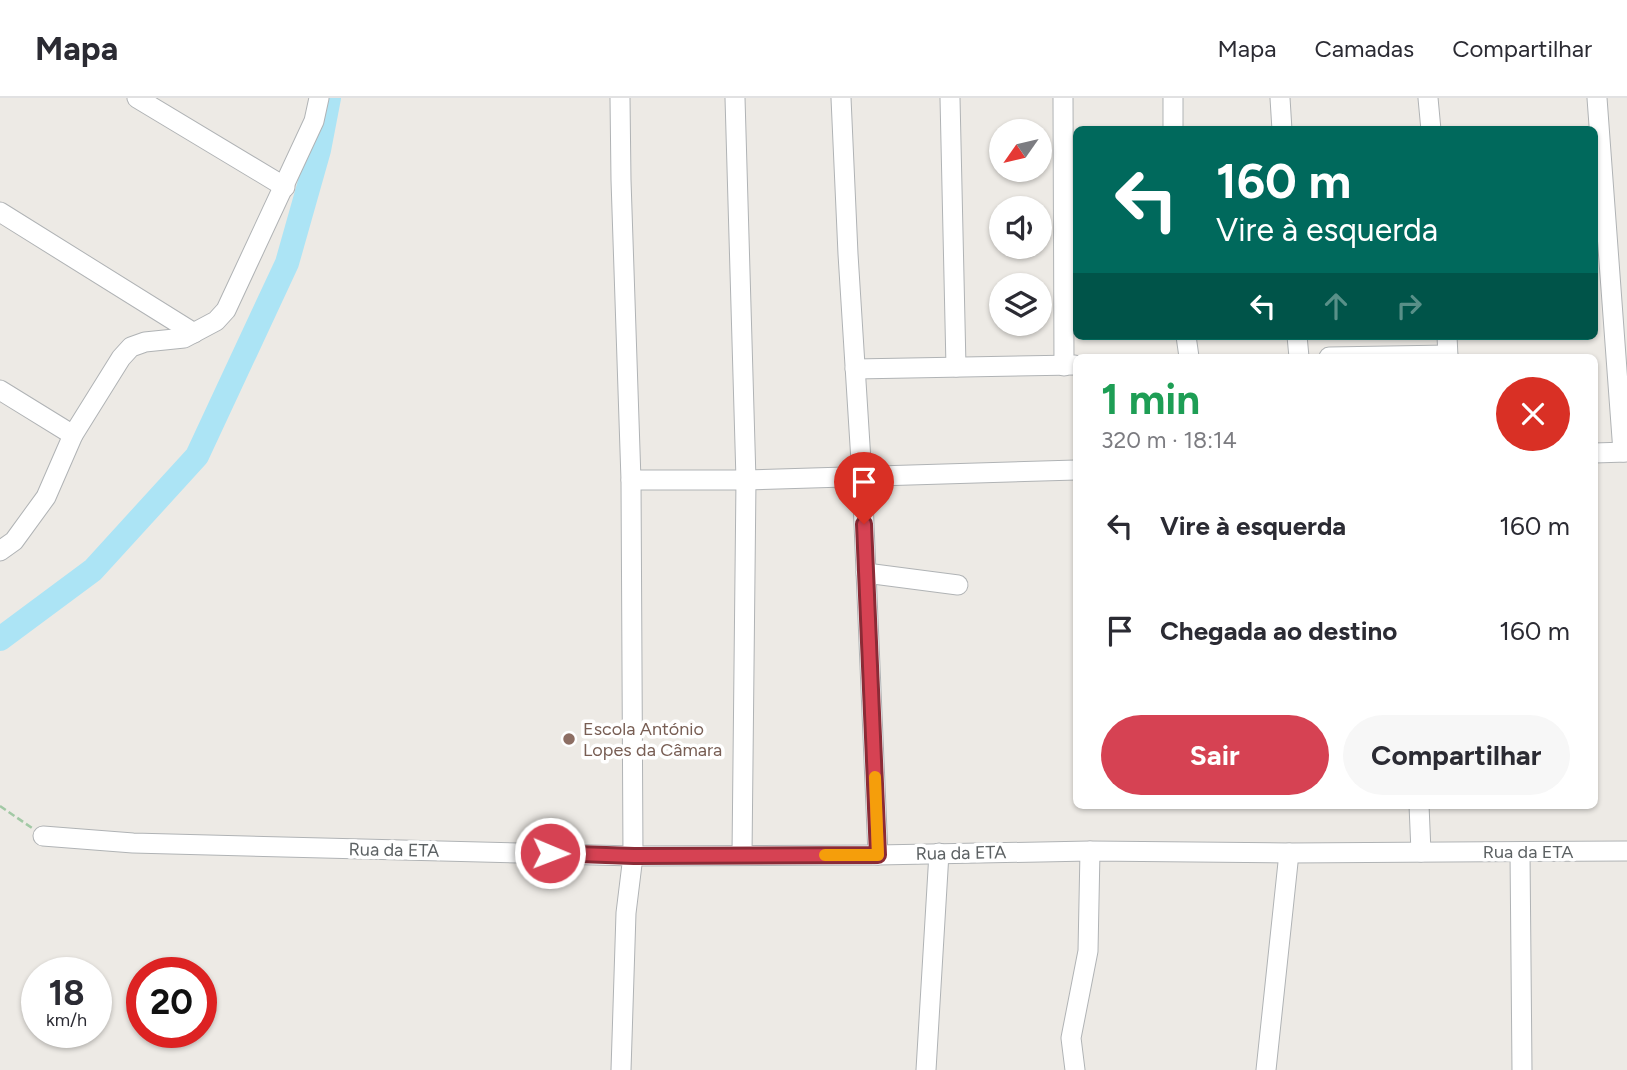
<!DOCTYPE html>
<html lang="pt">
<head>
<meta charset="utf-8">
<style>
  body { margin:0; font-family:Figtree,sans-serif; background:#f7f7f7; color:#2b2b33; height:100vh; display:flex; flex-direction:column; font-size:26px; white-space:nowrap }
  * { box-sizing:border-box; margin:0 }
  p { font-size:23px; color:#7c7c81 }
  .icon { flex:none; width:38px; height:38px; fill:none; stroke:currentColor; stroke-width:2; stroke-linecap:round; stroke-linejoin:round }
  .map { position:relative; flex:1; overflow:hidden }
  .panel { position:absolute; left:1073px; top:256px; width:525px; height:455px; display:flex; flex-direction:column; background:#fff; border-radius:10px; box-shadow:0 2px 5px #0004 }
  .panel>* { flex:none }
  .hud { position:absolute; left:1073px; top:28px; width:525px; height:214px; border-radius:10px; box-shadow:0 2px 5px #0004; background:#00695c; color:#fff; overflow:hidden }
  .needle { width:46px; rotate:236deg }
  .buttons { position:absolute; left:989px; top:21px; display:grid; gap:14px }
  .buttons a { display:grid; place-items:center; width:63px; height:63px; border-radius:50%; background:#fff; box-shadow:0 2px 5px #0004; font-size:35px }
  .speed { position:absolute; left:21px; top:859px; display:flex; gap:14px; font-size:35px; font-weight:700; text-align:center }
  .speed>* { display:grid; place-content:center; width:91px; height:91px; border-radius:50%; background:#fff; box-shadow:0 2px 5px #0004; line-height:1 }
  .speed small { font-size:18px; font-weight:400 }
  .speed .limit { border:10px solid #d22; background:#fff; color:#111 }
  .pin { position:absolute; display:grid; place-items:center; width:60px; height:60px; color:#fff; margin:-72px -30px; border-radius:50% 50% 50% 0; rotate:-45deg; box-shadow:0 0 7px #0007 }
  .pin .icon { rotate:45deg }
  .me { position:absolute; width:77px; margin:-38px; rotate:91deg; stroke-linejoin:round; filter:drop-shadow(0 0 5px #0008) }
  .turn { display:flex; align-items:center; gap:24px; height:147px; padding:0 28px; font-size:32px }
  .turn .icon { width:91px; height:91px; stroke-width:2.5 }
  .turn b { display:block; font-size:49px; line-height:60px }
  .lanes { display:flex; align-items:center; height:66px; padding:0 28px; background:#0003; justify-content:center; gap:35px; direction:ltr }
  .lanes .off { opacity:.35 }
  .round { display:grid; place-items:center; flex:none; width:74px; height:74px; border-radius:37px; background:#f7f7f7 }
  .overview { display:flex; align-items:center; justify-content:space-between; height:119px; padding:0 28px }
  h1 { font-size:42px; font-weight:700; line-height:52px; color:#1e9e55 }
  .cta { display:flex; gap:14px; margin-top:auto; padding:14px 28px }
  .cta a { flex:1; height:80px; border-radius:42px; background:#d64253; color:#fff; font-size:28px; font-weight:700; line-height:80px; text-align:center }
  .cta a+a { background:#f7f7f7; color:#2b2b33 }
  ul { padding:0; list-style:none }
  li { display:flex; align-items:center; gap:21px; height:105px; padding:0 28px }
  li div { flex:1 }
  li b { display:block; font-size:26px }
  li em { font-style:normal }
  header { display:flex; align-items:center; gap:42px; box-sizing:border-box; height:98px; padding:0 35px; background:#fff; border-bottom:2px solid #e1e1e2 }
  header strong { font-size:33px }
  nav { display:flex; gap:38px; margin-inline-start:auto; font-size:24px }
  .map>svg:first-child { display:block }
</style>
</head>
<body>
<header>
<strong>Mapa</strong>
<nav><a>Mapa</a><a>Camadas</a><a>Compartilhar</a></nav>
</header>
<div class="map">
<svg width="1627" height="972" viewBox="0 0 1627 972">
  <rect width="100%" height="100%" fill="#edeae5"/>
  <g fill="none" stroke-linecap="round" stroke-linejoin="round">
    <path stroke="#ace4f5" stroke-width="24" d="M0 541 93 472 197 358 287 165 319 52 329 0"/>
    <g stroke="#b0b3b5" stroke-width="21">
      <g id="minor">
        <path d="M137 0 285 89"/>
        <path d="M620 0 621 82 631 382 633 758 626 815 621 972"/>
        <path d="M735 0 746 382 742 757"/>
        <path d="M841 0 848 156 862 379 878 757"/>
        <path d="M950 0 956 269"/>
        <path d="M1063 0 1064 268"/>
        <path d="M1280 0 1282 32"/>
        <path d="M1428 0 1431 32"/>
        <path d="M1597 0 1623 354"/>
        <path d="M1173 32V0"/>
        <path d="M0 114 194 235"/>
        <path d="M1186 238 1189 259"/>
        <path d="M1297 238 1299 259"/>
        <path d="M1447 238 1448 259"/>
        <path d="M1329 259 1448 257"/>
        <path d="M855 271 1075 267"/>
        <path d="M0 292 73 337"/>
        <path d="M1594 355 1627 354"/>
        <path d="M631 382H746L1076 372"/>
        <path d="M0 453 14 443 46 399 73 337 121 260 131 249 145 244 184 240 216 223 226 212 314 23 319 0"/>
        <path d="M866 475 958 487"/>
        <path d="M1419 707 1421 754"/>
        <path d="M43 738 133 745 633 758 878 757 1090 753 1289 755 1627 753"/>
        <path d="M1520 754 1522 972"/>
        <path d="M926 972 939 755"/>
        <path d="M1075 972 1071 940 1088 853 1090 753"/>
        <path d="M1266 972 1289 755"/>
      </g>
    </g>
    <path stroke="#a2c9a5" stroke-width="2.5" stroke-dasharray="7 3.5" stroke-linecap="butt" d="M0 708 32 730"/>
    <use href="#minor" stroke="#fff" stroke-width="19"/>
  </g>
  <g fill="none" stroke-linecap="round" stroke-linejoin="round">
    <g stroke="#8b2b36" stroke-width="18">
      <path id="route" d="M550 755 634 758 878 757 864 426"/>
    </g>
    <use href="#route" stroke="#d64253" stroke-width="12"/>
    <path stroke="#f59e0b" stroke-width="12" d="M825 757H878L875 679"/>
  </g>
  <circle fill="#8d6e63" stroke="#fff" stroke-width="2.5" cx="569" cy="641" r="7"/>
  <g text-anchor="middle" stroke-width="7" stroke-linejoin="round" paint-order="stroke">
    <g font-size="18" fill="#785e54" stroke="#fff" text-anchor="start">
      <text x="583" y="637">Escola António<tspan x="583" dy="21">Lopes da Câmara</tspan></text>
    </g>
    <g font-size="18" fill="#5c6163" stroke="#fff">
      <text transform="translate(394 752) rotate(1)" y="6">Rua da ETA</text>
      <text x="1528" y="760">Rua da ETA</text>
      <text transform="translate(961 755) rotate(-1)" y="6">Rua da ETA</text>
    </g>
  </g>
</svg>
<div class="buttons">
<a><svg class="needle" viewBox="-14 -14 28 28"><path d="M0-13l5 13h-10z" fill="#e53935"/><path d="M0 13l5-13h-10z" fill="#7c7c81"/></svg></a>
<a><svg class="icon" aria-label="sound" viewBox="0 0 24 24"><path d="M4 9h4l5-4v14l-5-4H4zM17 9q2 3 0 6"/></svg></a>
<a><svg class="icon" aria-label="layers" viewBox="0 0 24 24"><path d="M12 4l9 5-9 5-9-5zM3 14l9 5 9-5"/></svg></a>
</div>
<div class="speed"><div>18<small>km/h</small></div><div class="limit">20</div></div>
<div class="pin" style="left:864px;top:426px;background:#d93025"><svg class="icon" aria-label="arrive" viewBox="0 0 24 24"><path d="M6 21V4h12l-3 4 3 4H6"/></svg></div>
<svg class="me" style="left:550px;top:755px" viewBox="-20 -20 40 40"><circle r="17" fill="#d64253" stroke="#fff" stroke-width="3"/><path d="M0-11L8 9 0 5-8 9z" fill="#fff"/></svg>
<div class="hud">
<div class="turn"><svg class="icon" aria-label="left" viewBox="0 0 24 24"><path d="M17 20v-9H6M10 6l-5 5 5 5"/></svg><div><b>160 m</b>Vire à esquerda</div></div>
<div class="lanes"><svg class="icon" aria-label="left" viewBox="0 0 24 24"><path d="M17 20v-9H6M10 6l-5 5 5 5"/></svg><svg class="icon off" aria-label="ahead" viewBox="0 0 24 24"><path d="M12 20V5M6 11l6-6 6 6"/></svg><svg class="icon off" aria-label="right" viewBox="0 0 24 24"><path d="M7 20v-9h11M14 6l5 5-5 5"/></svg></div>
</div>
<section class="panel">
<div class="overview"><div><h1>1 min</h1><p>320 m · 18:14</p></div><a class="round" style="background:#d93025;color:#fff"><svg class="icon" aria-label="close" viewBox="0 0 24 24"><path d="M6 6l12 12M18 6L6 18"/></svg></a></div>
<ul>
<li><svg class="icon" aria-label="left" viewBox="0 0 24 24"><path d="M17 20v-9H6M10 6l-5 5 5 5"/></svg><div><b>Vire à esquerda</b></div><em>160 m</em></li>
<li><svg class="icon" aria-label="arrive" viewBox="0 0 24 24"><path d="M6 21V4h12l-3 4 3 4H6"/></svg><div><b>Chegada ao destino</b></div><em>160 m</em></li>
</ul>
<div class="cta"><a>Sair</a><a>Compartilhar</a></div>
</section>
</div>
</body>
</html>
